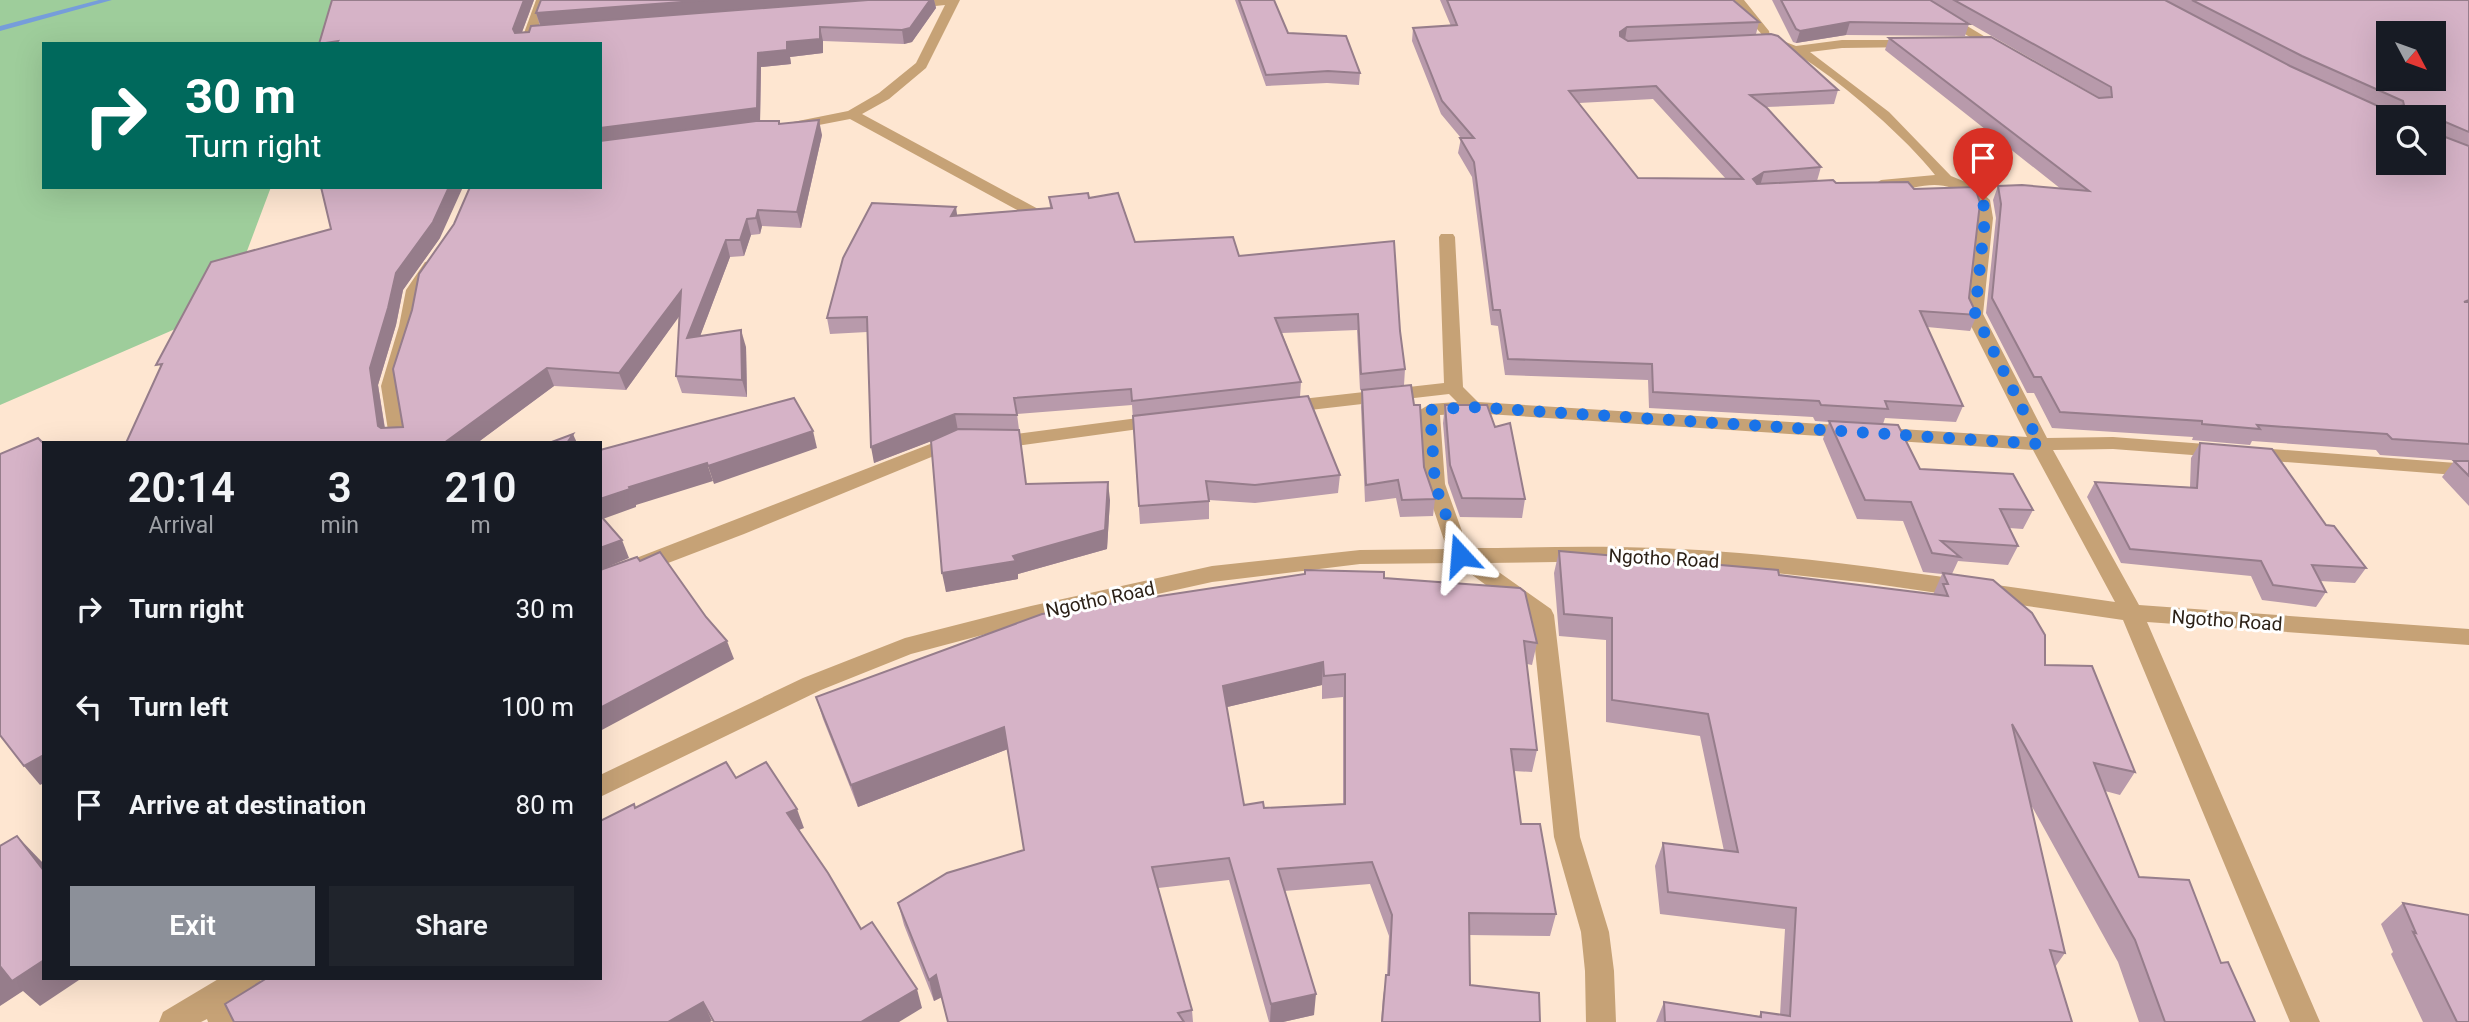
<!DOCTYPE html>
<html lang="en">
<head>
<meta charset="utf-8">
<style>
  body { margin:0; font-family:Roboto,sans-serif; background:#20242c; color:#f1f3f6; height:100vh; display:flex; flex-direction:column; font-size:26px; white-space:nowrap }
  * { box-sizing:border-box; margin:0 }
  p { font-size:23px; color:#9ea1a6 }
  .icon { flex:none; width:38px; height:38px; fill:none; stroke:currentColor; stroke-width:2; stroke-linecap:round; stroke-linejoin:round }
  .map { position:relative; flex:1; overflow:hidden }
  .sheet { position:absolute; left:42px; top:441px; width:560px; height:539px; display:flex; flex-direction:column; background:#171b24; border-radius:0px; box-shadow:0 7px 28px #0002 }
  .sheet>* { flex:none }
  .banner { position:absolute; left:42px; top:42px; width:560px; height:147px; border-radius:0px; box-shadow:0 7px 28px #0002; background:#00695c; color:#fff; overflow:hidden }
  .needle { width:46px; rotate:131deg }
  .controls { position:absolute; left:2376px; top:21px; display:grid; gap:14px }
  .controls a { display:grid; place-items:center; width:70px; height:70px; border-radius:0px; background:#171b24; box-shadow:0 7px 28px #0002; font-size:35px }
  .pin { position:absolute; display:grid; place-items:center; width:60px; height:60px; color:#fff; margin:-72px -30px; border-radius:50% 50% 50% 0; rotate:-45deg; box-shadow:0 0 7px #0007 }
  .pin .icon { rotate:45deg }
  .me { position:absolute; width:77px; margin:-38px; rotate:341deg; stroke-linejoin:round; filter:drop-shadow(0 0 5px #0008) }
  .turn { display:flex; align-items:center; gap:24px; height:147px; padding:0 28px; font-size:32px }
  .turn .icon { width:91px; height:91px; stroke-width:2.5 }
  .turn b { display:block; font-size:49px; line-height:60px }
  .eta { display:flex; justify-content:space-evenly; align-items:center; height:119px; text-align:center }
  .eta b { font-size:42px; font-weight:600; line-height:49px }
  .action { display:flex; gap:14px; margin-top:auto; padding:14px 28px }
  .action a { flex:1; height:80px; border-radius:0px; background:#8c9099; color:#fff; font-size:28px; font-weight:600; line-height:80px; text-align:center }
  .action a+a { background:#20242c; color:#f1f3f6 }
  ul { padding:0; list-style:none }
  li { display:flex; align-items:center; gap:21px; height:98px; padding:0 28px }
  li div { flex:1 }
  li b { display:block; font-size:26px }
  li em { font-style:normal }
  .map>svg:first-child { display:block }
</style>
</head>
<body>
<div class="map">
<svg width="2469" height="1022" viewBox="0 0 2469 1022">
  <rect width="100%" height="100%" fill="#fee6d1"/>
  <path fill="#9ecd9b" d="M0 0H339L325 44H44V187H271L226 307 0 405Z"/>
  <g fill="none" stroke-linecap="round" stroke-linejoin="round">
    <path fill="#769dda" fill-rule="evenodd" d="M99 0H112L0 31V26Z"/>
    <g fill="#c6a276" fill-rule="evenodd">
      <path d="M536 0H548L532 44H520Z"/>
      <path d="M922 0H960L926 68 889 99 862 114 1040 210 1042 213 1040 216H1028L850 119 793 130 786 126 793 122 848 111 879 93 916 63 945 5 906 9 900 5 906 1Z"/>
      <path d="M1732 0H1744L1769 31 1770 36 1796 46 1842 40H1921V46L1916 47 1842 48 1810 52 1889 112 1951 176 1973 185 1990 200 1993 218 1983 314 2047 438 2113 437 2469 464V476L2113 449 2053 450 2139 605 2469 629V645L2147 622 2320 1022H2290L2123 620 1869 583 1739 569 1619 561 1486 563 1551 609 1554 615 1580 837 1609 932 1614 971 1616 1022H1586L1585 971 1581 932 1554 837 1532 619 1456 563 1360 564 1212 582 1031 622 911 654 821 690 600 797V775L803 678 905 638 1031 606 1212 566 1360 550 1447 549 1425 484 1420 410 1430 404 1457 402 1449 394 1284 413 1274 407 1284 401 1444 383 1439 237 1441 234H1453L1455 237 1463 387 1478 402 2027 437 1965 314 1977 218 1974 202C1935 168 1915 197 1876 188L1873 185 1881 180 1935 175C1907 139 1845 85 1806 60 1793 51 1775 46 1761 44L1759 41 1764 37ZM1472 413 2033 450 2115 602C1950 579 1784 549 1618 547 1568 546 1518 548 1468 548L1445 484 1440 415Z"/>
      <path d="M1909 0H1924L2007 50 2001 54 1996 53Z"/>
      <path d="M431 261 439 266 424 290 417 326 399 386 410 443H390L381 386 399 326 406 290 425 262Z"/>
      <path d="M1161 415 1168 417 1171 421 1168 425 1009 447 985 444 982 440 985 436 1009 435Z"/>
      <path d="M956 434 963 436 966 440 963 444 744 534 600 589V572Z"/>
      <path d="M220 978H262L257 987 230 1004 238 1022H208L207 1019 201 1022H159L163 1012Z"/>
    </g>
  </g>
  <g fill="#b89aab" fill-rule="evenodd">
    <path d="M332 0H534L522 32H529L540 26 536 13 541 0H934L936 8 912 42 904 44 823 41V53L790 57 791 64 761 67 760 121 779 124 822 135 801 228 762 226 760 234 751 235 744 256 730 257 700 336 746 347 747 397 682 393 676 376 679 316 626 390 554 386 477 443H126L440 238 403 290 396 325 378 385 385 428 403 427 600 187 319 44Z"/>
    <path d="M1235 0H1274L1288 33 1360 73 1359 85 1327 83 1266 86Z"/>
    <path d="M1440 0H1733L1759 22 1756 34 1838 90 1834 104 1766 107 1821 167 1817 181 1969 298 1977 315 1970 331 1927 327 1963 406 1956 422 1885 418 1883 424 1920 469 2033 510 2023 529 2009 528 2018 546 2008 565 1958 561 1952 574 2045 665 2135 772 2120 795 2105 791 2139 877 2221 963 2255 1022H2139L2118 962 2030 803 2065 953 2055 967 2072 1022H1656L1664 1002 1759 1016 1761 1012 1780 1015 1785 929 1660 914 1655 866 1663 843 1724 851 1700 736 1606 722V640L1559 636 1554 573 1559 551 1779 575 1933 595 1942 574 1923 572 1903 521 1857 519 1823 439 1829 422 1815 421 1813 417 1649 408 1648 380 1505 375 1498 326 1491 325 1472 177 1458 153 1461 138 1441 114 1412 41 1413 28 1451 26ZM1653 99 1726 179 1638 178 1579 103Z"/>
    <path d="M1772 0H2469V506L2442 477 2454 461H2464L2380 455 2376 450 2252 441 2250 445 2192 440 2193 437 2052 428 2034 393H2027L1986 313 1996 218 1993 200 1998 186 2061 189 1885 50 1889 38 2100 98 1948 11 1969 24 1965 36 1846 35 1796 43 1793 42Z"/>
    <path d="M1049 197 1089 198 1135 242 1239 256 1400 331 1405 369 1404 385 1360 390 1357 330 1282 333 1301 382 1300 397 1340 475 1338 493 1255 503 1209 500V519L1140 524 1132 405 1017 414 1026 484 1110 500 1107 549 1018 574V579L946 592 931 441 874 463 867 332 830 334 827 318 957 215 1050 208Z"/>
    <path d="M1362 390 1414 405 1424 467 1435 499 1433 516 1400 517 1396 498 1365 502 1361 407Z"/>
    <path d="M1445 405 1495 427 1525 499 1522 518 1460 517 1448 483 1443 423Z"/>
    <path d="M2200 443 2326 525 2366 568 2355 583 2320 581 2326 592 2316 607 2262 600 2251 576 2121 563 2087 497 2095 482 2190 487 2191 458Z"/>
    <path d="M1384 578 1537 643 1532 665 1527 664 1537 750 1532 772 1514 771 1521 824 1556 914 1550 936 1469 935 1470 985 1540 1022H1381L1383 996 1387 975 1389 936 1370 884 1284 891 1314 1015 1283 1022H1269L1229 880 1158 888 1192 1010 1193 1022H948L942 997 934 1001 904 925 898 903 1024 850 1008 749 858 807 823 719 816 697ZM1322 685V699L1343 697V804L1264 808 1244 805 1227 707Z"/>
    <path d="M2403 903 2469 1022H2423L2391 954 2393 952 2381 924Z"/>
  </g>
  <g fill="#967d8b">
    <path d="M524 0H534L518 43 513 29Z"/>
    <path d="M708 0H886L541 27 536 13Z"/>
    <path d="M930 0H934L936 8 912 42 904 44 902 30Z"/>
    <path d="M1850 22 1846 35 1796 43 1800 31Z"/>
    <path d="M820 27 823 41V53L790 57 791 64 761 67 760 123 600 144V128L758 53 787 42Z"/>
    <path d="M1627 27 1625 40 1618 45 1620 32Z"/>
    <path d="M819 120 822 135 801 228 797 212Z"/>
    <path d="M1764 172 1760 186 1749 194 1753 179Z"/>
    <path d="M449 187H463L440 238 403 290 396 325 378 385 387 443 378 426 370 368 396 273Z"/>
    <path d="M956 207 958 221 951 216Z"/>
    <path d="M758 210 762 226 760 234 756 218Z"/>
    <path d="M747 219 751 235 744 256 740 240Z"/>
    <path d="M726 240 730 257 693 355 687 338Z"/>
    <path d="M681 291 686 307 626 390 619 373Z"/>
    <path d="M741 330 746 347 747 397 742 380Z"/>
    <path d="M547 368 554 386 477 443H444Z"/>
    <path d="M955 414 958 431 874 463 871 447Z"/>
    <path d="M813 431 817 448 714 484 708 466Z"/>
    <path d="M573 434 577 443H567Z"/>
    <path d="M707 463 713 481 636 505V507L600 520V499L629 487Z"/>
    <path d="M1108 482 1110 500 1107 549 1018 574V579L946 592 942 573 1013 556Z"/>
    <path d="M622 540 629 558 600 570V548Z"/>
    <path d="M727 641 734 659 600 731V708Z"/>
    <path d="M1323 662 1322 685 1223 708V686Z"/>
    <path d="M1004 727 1008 749 858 807 851 785Z"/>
    <path d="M44 755V783L40 785 24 766Z"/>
    <path d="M797 809 804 828 794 832 787 813Z"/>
    <path d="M17 836 44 864V871Z"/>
    <path d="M44 960V978H82L40 1006 23 991 0 1006V965Z"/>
    <path d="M936 975 942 997 934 1001 929 980Z"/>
    <path d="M917 989 922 1008 899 1022H861Z"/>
    <path d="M1316 994 1314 1015 1283 1022H1270L1271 1004Z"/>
    <path d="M703 1002 712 1021 710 1022H668Z"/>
  </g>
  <g fill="#d6b3c7" stroke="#967d8b" stroke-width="2" fill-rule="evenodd">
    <path d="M332 0H524L513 29 515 33 529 32 531 26 868 0H930L910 28 902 30 820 27V39L787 42V50L758 53 757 108 600 128V44H336L338 41 319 44Z"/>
    <path d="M541 0H708L536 13Z"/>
    <path d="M1239 0H1274L1288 33 1346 36 1360 73 1328 71 1266 75Z"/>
    <path d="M1447 0H1733L1759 22 1627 27 1620 32V36L1628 41 1771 34 1778 36 1838 90 1750 95 1767 108 1821 167 1764 172 1753 179 1757 184 1833 180 1836 183 1908 182 1914 189 1975 187 1980 203 1969 298 1977 315 1920 311 1963 406 1885 401 1888 409 1821 405 1819 401 1653 392 1652 364 1508 359 1500 310H1493L1474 162 1460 138H1474L1442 101 1413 28 1457 25ZM1656 86 1743 179 1638 178 1569 91Z"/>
    <path d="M1781 0H1930L1969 24 1850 22 1800 31 1796 29Z"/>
    <path d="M1954 0H2165L2290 66 2391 112H2399L2400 106 2404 105 2403 101 2302 56 2192 0H2469V132L2443 121 2440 123V135L2469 146V300L2464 302H2469V444L2392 439 2387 434 2257 425 2260 429 2202 424V421L2060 412 2041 377H2034L1992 298 2001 204 1998 186 2022 185 2089 191 1889 38 1991 37 2099 98 2112 97 2111 87ZM2389 33H2434V79H2389ZM2389 117H2434V163H2389Z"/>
    <path d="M819 120 797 212 758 210 756 218 747 219 740 240H726L687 338 741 330 742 380 676 376 681 291 619 373 547 368 444 443H126L162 364 156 365 211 262 331 229 321 187H449L433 222 396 273 388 308 370 368 378 426 381 428 403 427 393 369 412 310 419 274 454 224 470 187H600V141L756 121H779V124Z"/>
    <path d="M1088 193 1089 198 1118 193 1135 242 1233 237 1239 256 1394 241 1400 331 1405 369 1361 374 1358 314 1275 318 1301 382 1132 401 1131 389 1014 398 1017 415 955 414 871 447 867 317 827 318 843 258 872 203 956 207 951 216 1052 208 1049 197Z"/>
    <path d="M1411 385 1414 405H1420L1424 467 1435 499 1402 500 1398 480 1366 485 1362 390Z"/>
    <path d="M1308 396 1340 475 1255 485 1206 481 1209 501 1139 506 1133 416Z"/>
    <path d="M794 398 813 431 708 466 707 463 629 487 630 489 600 499V450Z"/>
    <path d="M1445 405H1487L1495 427 1510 423 1525 499 1462 498 1450 465Z"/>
    <path d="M1829 421 1898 425 1920 469 2013 474 2033 510 2000 509 2018 546 1941 541 1960 557 1932 553 1911 502 1865 500Z"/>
    <path d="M958 429 1019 430 1026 484 1108 482 1105 530 1013 556 1016 561 942 573 931 441Z"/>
    <path d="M573 434 567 443H549Z"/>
    <path d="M38 438 44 444V755L24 766 0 735V454Z"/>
    <path d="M2200 443 2272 449 2326 525 2334 526 2366 568 2312 565 2326 592 2273 585 2261 561 2130 549 2095 482 2197 488Z"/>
    <path d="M2454 461H2469V476Z"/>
    <path d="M600 515 622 540 600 548Z"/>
    <path d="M1559 551 1778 570 1779 575 1948 596 1943 584H1948L1943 573 1993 580 2032 613 2045 635V665L2092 666 2135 772 2094 763 2139 877 2189 880 2221 963 2228 962 2255 1022H2165L2135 940 2012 724 2065 953 2050 950 2072 1022H1665L1664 1002 1761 1017V1012L1790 1016 1796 908 1668 892 1663 843 1738 852 1708 714 1612 700V618L1564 614Z"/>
    <path d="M660 552 706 617 727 641 600 708V570L637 557 640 561Z"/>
    <path d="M1305 570 1384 572V578L1520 588 1525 592 1537 643 1524 641 1537 750 1511 749 1521 824H1540L1556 914 1469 913 1470 985 1539 993 1540 1022H1382L1386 975H1389L1392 915 1372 862 1278 869 1316 994 1271 1004 1229 858 1152 867 1192 1010 1178 1013 1184 1022H948L936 975 929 980 898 903 947 873 1024 850 1004 727 851 785 816 697 1042 614 1305 574ZM1323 662 1324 676 1345 674V804L1264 808 1263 802 1244 805 1223 686Z"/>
    <path d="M726 762 736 778 766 762 797 809 787 813 828 873 861 929 872 922 917 989 861 1022H714L703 1002 668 1022H234L225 1004 267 978H600V821L634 804 635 808Z"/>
    <path d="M17 836 44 871V960L12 981 0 966V846Z"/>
    <path d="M2403 903 2469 915V1022H2457L2413 932 2416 933Z"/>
  </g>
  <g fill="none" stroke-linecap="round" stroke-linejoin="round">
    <path stroke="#1a73e8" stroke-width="12" stroke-dasharray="0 21.6" d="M1460 555 1435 484 1430 410 1472 407 2040 444 1975 314 1985 218 1983 200"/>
  </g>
  <g text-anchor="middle" stroke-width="6" stroke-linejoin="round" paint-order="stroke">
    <g font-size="19" fill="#2c2117" stroke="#fff">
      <text transform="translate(1664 558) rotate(3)" y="7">Ngotho Road</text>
      <text transform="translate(1100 599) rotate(-12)" y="7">Ngotho Road</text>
      <text transform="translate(2227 620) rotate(4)" y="7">Ngotho Road</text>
    </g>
  </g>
</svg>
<div class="controls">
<a><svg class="needle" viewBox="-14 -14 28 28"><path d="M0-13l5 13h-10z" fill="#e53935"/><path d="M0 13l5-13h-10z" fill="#9ea1a6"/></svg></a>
<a><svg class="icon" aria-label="search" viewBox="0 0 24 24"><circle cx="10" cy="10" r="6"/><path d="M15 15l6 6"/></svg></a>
</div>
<div class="pin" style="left:1983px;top:200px;background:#d93025"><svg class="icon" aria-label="arrive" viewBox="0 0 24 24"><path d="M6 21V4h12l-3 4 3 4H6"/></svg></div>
<svg class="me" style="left:1460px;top:555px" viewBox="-20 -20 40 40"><path d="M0-17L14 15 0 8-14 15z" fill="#1a73e8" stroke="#fff" stroke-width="4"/></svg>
<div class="banner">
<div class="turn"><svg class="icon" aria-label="right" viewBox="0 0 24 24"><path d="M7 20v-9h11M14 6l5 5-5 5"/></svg><div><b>30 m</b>Turn right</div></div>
</div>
<section class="sheet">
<div class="eta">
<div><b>20:14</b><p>Arrival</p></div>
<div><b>3</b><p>min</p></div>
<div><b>210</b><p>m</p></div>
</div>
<ul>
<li><svg class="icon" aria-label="right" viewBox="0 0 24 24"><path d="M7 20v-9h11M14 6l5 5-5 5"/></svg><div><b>Turn right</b></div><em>30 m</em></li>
<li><svg class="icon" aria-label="left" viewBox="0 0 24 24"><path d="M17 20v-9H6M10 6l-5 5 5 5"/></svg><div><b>Turn left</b></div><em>100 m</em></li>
<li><svg class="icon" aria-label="arrive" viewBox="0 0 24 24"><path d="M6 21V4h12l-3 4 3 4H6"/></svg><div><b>Arrive at destination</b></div><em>80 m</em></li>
</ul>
<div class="action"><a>Exit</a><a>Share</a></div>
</section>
</div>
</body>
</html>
